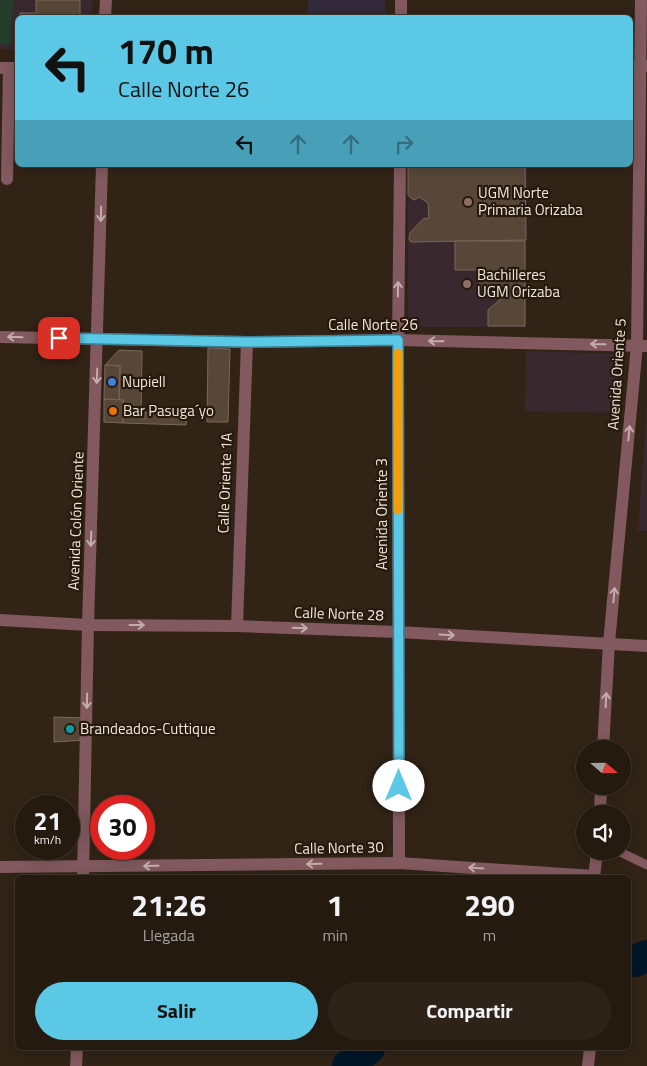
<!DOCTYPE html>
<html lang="es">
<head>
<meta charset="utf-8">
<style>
  body { margin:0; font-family:"Titillium Web",sans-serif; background:#2d2319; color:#f1f3f6; height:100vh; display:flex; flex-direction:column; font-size:19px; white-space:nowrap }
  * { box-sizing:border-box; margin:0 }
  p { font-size:16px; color:#a3a19f }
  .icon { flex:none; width:28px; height:28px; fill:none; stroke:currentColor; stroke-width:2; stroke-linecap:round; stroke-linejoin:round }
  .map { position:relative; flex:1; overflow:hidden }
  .details { position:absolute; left:15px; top:875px; width:616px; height:175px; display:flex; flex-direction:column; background:#251a10; border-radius:8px; box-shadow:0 2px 12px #0003,0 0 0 1px #423830 }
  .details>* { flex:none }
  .top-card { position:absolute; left:15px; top:15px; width:618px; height:152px; border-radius:8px; box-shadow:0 2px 12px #0003,0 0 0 1px #423830; background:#5bc8e6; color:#111; overflow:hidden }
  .needle { width:32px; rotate:110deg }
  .fabs { position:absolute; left:576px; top:740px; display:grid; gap:10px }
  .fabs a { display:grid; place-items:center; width:55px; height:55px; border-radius:50%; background:#251a10; box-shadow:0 2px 12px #0003,0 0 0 1px #423830; font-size:25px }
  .speed { position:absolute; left:15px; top:795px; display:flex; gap:10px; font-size:25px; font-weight:700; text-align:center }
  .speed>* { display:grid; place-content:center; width:65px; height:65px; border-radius:50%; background:#251a10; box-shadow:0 2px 12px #0003,0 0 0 1px #423830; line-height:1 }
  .speed small { font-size:12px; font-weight:400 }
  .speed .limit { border:8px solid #d22; background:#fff; color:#111 }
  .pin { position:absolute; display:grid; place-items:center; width:42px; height:42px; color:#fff; margin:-21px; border-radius:10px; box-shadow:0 2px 8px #0006 }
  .me { position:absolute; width:55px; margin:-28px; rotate:0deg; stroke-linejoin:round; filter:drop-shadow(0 0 4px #0008) }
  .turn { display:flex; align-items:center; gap:18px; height:105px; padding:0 20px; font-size:22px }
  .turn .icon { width:65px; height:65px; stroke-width:2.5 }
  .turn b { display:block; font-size:35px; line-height:42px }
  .lanes { display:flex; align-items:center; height:48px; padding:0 20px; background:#0003; justify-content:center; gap:25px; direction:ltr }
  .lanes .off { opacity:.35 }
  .eta { display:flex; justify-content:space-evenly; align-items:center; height:85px; text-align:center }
  .eta b { font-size:30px; font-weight:700; line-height:35px }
  .cta { display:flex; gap:10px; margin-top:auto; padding:10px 20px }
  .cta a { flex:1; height:58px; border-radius:30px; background:#5bc8e6; color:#111; font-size:20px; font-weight:700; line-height:58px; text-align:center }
  .cta a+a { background:#2d2319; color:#f1f3f6 }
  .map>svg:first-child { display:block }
</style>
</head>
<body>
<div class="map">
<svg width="647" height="1066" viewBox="0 0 647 1066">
  <rect width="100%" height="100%" fill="#312316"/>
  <g fill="#3a282f">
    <path d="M0 0H92L91 17 18 18 17 50 0 49Z"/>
    <path d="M408 165H527V239L488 240H526V327H408Z"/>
    <path d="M526 351 618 354 616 413 525 411Z"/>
    <path d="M647 402V531H638Z"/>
  </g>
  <rect fill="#322a3a" x="308" y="0" width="77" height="17"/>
  <path fill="#243e2b" d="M0 0H13L11 45 0 44Z"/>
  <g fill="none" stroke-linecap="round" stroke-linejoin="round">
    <g stroke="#001626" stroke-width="32">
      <path d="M635 961 647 956"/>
      <path d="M348 1066 369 1048"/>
    </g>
  </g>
  <g fill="#574739" stroke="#796859">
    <path d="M36 0H80V18H20V13H36Z"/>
    <path d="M408 165H525L526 240 411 242 409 239 410 233 423 219 429 218 428 203 419 197 415 200 412 199 408 195Z"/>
    <path d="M455 241H525V326H488V310L503 297V289L481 288 479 280 481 274 486 270H455Z"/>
    <path d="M208 348 230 349 228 422H207Z"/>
    <path d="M119 350 142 351 141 419H145V412L187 413 186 425 123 423V400H119L120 366 105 365Z"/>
    <path d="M105 365 120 366 119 400 104 399Z"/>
    <path d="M104 399 123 400V423L104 422Z"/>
    <path d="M54 717 87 718 86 740 54 742Z"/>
  </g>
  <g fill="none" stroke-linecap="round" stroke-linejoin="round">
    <path stroke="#81595e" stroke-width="9" d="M618 851 647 865"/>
    <g stroke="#81595e" stroke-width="12">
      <path d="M401 18V0"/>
      <path d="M7 179 9 68"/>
      <path d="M0 620 88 625 237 626 398 632 647 646"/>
      <path d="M237 626 247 342"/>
      <path d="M603 749 609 643 637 345 641 0"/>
      <path d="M600 814 601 786"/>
      <path d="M399 863 398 340 400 165"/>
      <path d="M0 867 399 863 594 876"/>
      <path d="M594 878 597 851"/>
      <path d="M588 1066 590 1048"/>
    </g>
    <g stroke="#81595e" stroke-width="12">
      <path d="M105 18 106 0"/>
      <path d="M630 66H647"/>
      <path d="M0 68H18"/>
      <path d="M0 337 247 342 398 340 647 346"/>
      <path d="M83 878 88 625 102 165"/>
      <path d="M76 1066 77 1048"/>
    </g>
  </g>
  <defs><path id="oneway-shaft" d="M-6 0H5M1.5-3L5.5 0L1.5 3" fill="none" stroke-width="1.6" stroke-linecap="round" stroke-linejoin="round" transform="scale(1.25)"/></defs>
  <g stroke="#c2adaa">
    <use href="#oneway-shaft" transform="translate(101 214) rotate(91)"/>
    <use href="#oneway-shaft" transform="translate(398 289) rotate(-89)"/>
    <use href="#oneway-shaft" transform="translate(15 337) rotate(-178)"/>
    <use href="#oneway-shaft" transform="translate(436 341) rotate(-179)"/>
    <use href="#oneway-shaft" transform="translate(598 344) rotate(-179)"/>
    <use href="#oneway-shaft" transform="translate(97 376) rotate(92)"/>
    <use href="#oneway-shaft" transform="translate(629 433) rotate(-85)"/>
    <use href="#oneway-shaft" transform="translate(91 539) rotate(92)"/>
    <use href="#oneway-shaft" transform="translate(614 595) rotate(-85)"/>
    <use href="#oneway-shaft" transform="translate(137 625)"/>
    <use href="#oneway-shaft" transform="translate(300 628) rotate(2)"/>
    <use href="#oneway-shaft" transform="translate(447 635) rotate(3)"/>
    <use href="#oneway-shaft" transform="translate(606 700) rotate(-87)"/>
    <use href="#oneway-shaft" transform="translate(87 701) rotate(91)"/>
    <use href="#oneway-shaft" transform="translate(314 864) rotate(179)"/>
    <use href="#oneway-shaft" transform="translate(151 866) rotate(179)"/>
    <use href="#oneway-shaft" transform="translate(476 868) rotate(-176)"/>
  </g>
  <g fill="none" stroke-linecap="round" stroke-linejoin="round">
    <g stroke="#3b8296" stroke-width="12">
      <path id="route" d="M59 338 247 342 398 340 399 786"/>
    </g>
    <use href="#route" stroke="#5bc8e6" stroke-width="9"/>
    <path stroke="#f59e0b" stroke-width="9" d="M398 353V510"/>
  </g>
  <g fill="#8d6e63" stroke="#271a0d" stroke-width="2">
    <circle cx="468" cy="202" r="5"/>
    <circle cx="467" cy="284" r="5"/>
  </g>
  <circle fill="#3f7fe0" stroke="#271a0d" stroke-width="2" cx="112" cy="382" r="5"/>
  <circle fill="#e8710a" stroke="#271a0d" stroke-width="2" cx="113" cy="411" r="5"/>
  <circle fill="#0f9aa8" stroke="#271a0d" stroke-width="2" cx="70" cy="729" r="5"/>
  <g text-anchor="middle" stroke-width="4.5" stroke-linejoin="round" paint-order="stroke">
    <g font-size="15" fill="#eee5dc" stroke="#271a0d" text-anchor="start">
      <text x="478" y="198">UGM Norte<tspan x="478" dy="17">Primaria Orizaba</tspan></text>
      <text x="477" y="280">Bachilleres<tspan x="477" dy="17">UGM Orizaba</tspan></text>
      <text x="122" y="387">Nupiell</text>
      <text x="123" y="416">Bar Pasuga´yo</text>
      <text x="80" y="734">Brandeados-Cuttique</text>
    </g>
    <g font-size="15" fill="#eee5dc" stroke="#271a0d">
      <text x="373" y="330">Calle Norte 26</text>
      <text transform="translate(617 374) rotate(-86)" y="5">Avenida Oriente 5</text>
      <text transform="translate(225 483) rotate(-88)" y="5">Calle Oriente 1A</text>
      <text transform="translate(382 514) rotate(-90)" y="5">Avenida Oriente 3</text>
      <text transform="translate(76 521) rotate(-88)" y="5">Avenida Colón Oriente</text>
      <text transform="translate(339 614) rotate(2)" y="5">Calle Norte 28</text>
      <text transform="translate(339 848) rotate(-1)" y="5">Calle Norte 30</text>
    </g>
  </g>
</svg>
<div class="fabs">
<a><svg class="needle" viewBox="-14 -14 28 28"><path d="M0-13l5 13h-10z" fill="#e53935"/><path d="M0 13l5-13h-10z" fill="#a3a19f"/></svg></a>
<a><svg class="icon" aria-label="sound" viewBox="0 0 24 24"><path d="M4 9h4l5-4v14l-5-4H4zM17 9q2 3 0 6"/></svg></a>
</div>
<div class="speed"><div>21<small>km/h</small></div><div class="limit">30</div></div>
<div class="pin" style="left:59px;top:338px;background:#d93025"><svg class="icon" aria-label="arrive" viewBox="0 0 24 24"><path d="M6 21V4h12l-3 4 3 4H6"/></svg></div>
<svg class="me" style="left:399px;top:786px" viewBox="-20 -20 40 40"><circle r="19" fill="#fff"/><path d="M0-13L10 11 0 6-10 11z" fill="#5bc8e6"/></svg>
<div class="top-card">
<div class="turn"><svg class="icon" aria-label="left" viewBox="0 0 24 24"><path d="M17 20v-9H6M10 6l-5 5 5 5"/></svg><div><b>170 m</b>Calle Norte 26</div></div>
<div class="lanes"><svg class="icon" aria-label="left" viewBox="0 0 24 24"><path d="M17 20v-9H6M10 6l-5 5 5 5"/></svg><svg class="icon off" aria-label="ahead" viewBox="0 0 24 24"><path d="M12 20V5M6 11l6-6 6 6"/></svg><svg class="icon off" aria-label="ahead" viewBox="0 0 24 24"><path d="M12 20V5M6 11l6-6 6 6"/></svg><svg class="icon off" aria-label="right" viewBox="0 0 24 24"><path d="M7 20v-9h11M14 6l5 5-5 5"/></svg></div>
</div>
<section class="details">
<div class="eta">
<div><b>21:26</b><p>Llegada</p></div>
<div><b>1</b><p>min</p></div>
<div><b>290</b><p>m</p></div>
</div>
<div class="cta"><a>Salir</a><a>Compartir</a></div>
</section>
</div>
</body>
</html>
